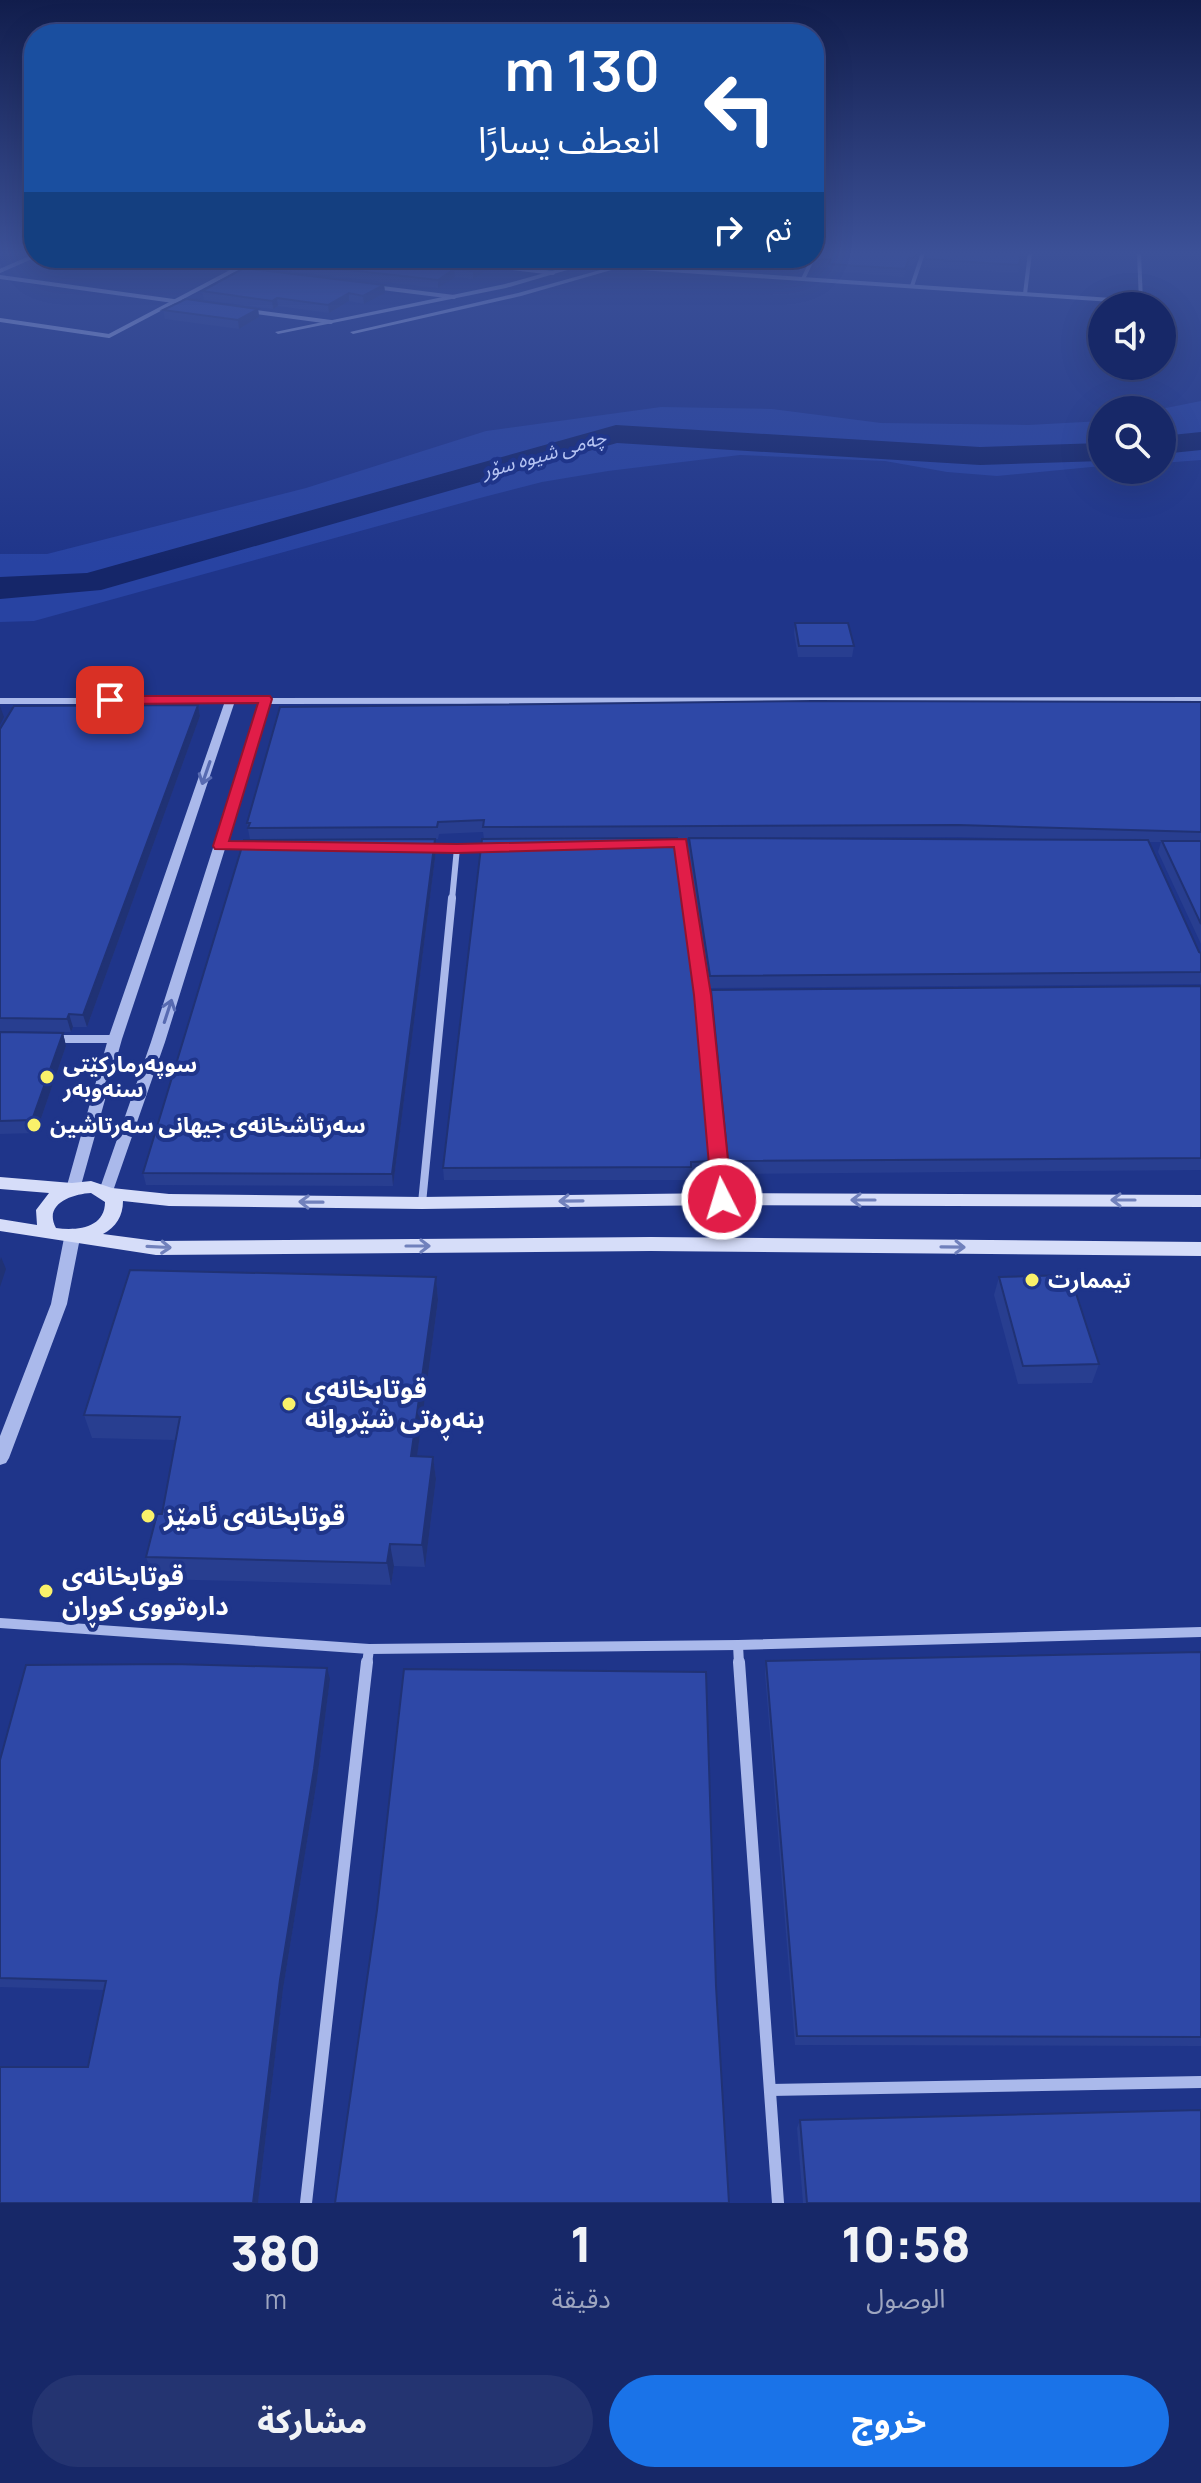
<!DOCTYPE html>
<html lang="ar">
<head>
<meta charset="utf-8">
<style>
  body { margin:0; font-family:Manrope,"Noto Sans Arabic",sans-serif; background:#243471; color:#f1f3f6; direction:rtl; height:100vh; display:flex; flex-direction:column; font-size:30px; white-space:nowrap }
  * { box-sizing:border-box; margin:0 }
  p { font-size:26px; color:#9ea6c0 }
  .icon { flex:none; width:44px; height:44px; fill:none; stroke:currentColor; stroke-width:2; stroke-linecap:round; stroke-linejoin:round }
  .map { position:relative; height:2203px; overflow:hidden; direction:ltr }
  .panel { display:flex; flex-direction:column; background:#172868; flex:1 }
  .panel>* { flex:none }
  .guide { position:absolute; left:24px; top:24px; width:800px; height:244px; border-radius:32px; box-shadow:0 8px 32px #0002,0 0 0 2px #36447c; direction:rtl; background:#1a4fa0; color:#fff; overflow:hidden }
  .buttons { position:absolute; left:1088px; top:292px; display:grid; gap:16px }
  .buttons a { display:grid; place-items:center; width:88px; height:88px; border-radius:50%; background:#172868; box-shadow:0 8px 32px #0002,0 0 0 2px #36447c; font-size:40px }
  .pin { position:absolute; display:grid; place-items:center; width:68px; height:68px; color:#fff; margin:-34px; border-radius:16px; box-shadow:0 4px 12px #0006 }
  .me { position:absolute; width:88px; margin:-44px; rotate:355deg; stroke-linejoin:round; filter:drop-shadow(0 0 6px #0008) }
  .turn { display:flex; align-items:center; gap:28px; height:168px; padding:0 32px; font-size:36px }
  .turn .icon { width:104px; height:104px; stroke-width:2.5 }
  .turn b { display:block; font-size:56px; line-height:68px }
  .then { display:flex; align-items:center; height:76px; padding:0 32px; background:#0003; gap:16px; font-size:30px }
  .eta { display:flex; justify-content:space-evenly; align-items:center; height:136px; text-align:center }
  .eta b { font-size:48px; font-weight:800; line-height:56px }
  .button { display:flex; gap:16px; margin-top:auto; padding:16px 32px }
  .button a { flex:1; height:92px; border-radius:48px; background:#1a73e8; color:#fff; font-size:32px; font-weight:800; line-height:92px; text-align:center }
  .button a+a { background:#243471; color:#f1f3f6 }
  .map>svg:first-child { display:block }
</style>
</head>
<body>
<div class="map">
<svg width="1201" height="2203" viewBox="0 0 1201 2203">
  <rect width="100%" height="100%" fill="#1f358a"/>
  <g fill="#2843a2">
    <path d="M1201 401V460L1162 463V410H1156Z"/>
    <path d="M661 407 772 409 881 423 1028 425 1102 421V466L997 476 947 472 885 461 740 455 608 471 542 482 480 498 34 621 0 622V554H47L306 488 486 431Z"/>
  </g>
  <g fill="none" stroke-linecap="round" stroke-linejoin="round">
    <g fill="#152669" fill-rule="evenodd">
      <path d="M616 425 980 447 1102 443V461L980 465 617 443 101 590 0 599V577L87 573Z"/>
      <path d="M1201 432V450L1162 454V436Z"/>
    </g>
    <g stroke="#aab9eb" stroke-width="4">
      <path d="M143 258 250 271"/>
      <path d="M479 264 553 273"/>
      <path d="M626 267 1141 302 1139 253"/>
      <path d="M0 271 34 256"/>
      <path d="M0 277 188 303"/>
      <path d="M803 279 813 258"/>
      <path d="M912 286 923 253"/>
      <path d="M374 287 454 297"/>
      <path d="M1025 294 1030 253"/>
      <path d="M249 311 331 322"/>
      <path d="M0 320 109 336 257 258"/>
    </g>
    <g stroke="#aab9eb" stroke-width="6">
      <path d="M681 842 689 900"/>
      <path d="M220 846H252"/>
      <path d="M426 848 488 847"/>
      <path d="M452 900 457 848"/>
    </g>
    <g stroke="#aab9eb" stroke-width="8">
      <path d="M689 898 703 995 722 1199"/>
      <path d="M703 995H722"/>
      <path d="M56 1039H115"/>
      <path d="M422 1203 452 898"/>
    </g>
    <g stroke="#aab9eb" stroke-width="10">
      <path d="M0 1623 369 1649 738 1645 1201 1632"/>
      <path d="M738 1645 739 1664"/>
      <path d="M367 1664 369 1649"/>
    </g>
    <g stroke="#aab9eb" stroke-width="12">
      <path d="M739 1662 778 2203"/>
      <path d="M770 2090 1201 2082"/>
      <path d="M306 2203 367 1662"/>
    </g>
    <g fill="#aab9eb" fill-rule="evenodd">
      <path d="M598 258H608L506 288 278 334 275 332 505 284Z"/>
      <path d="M643 258H653L521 296 353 334 350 332 518 293Z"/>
      <path d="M231 696 235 698 266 696 270 698 1201 697V703L270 704 165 1042 113 1191 111 1195H101L99 1191 151 1042 259 704H234L122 1039 80 1189 78 1193H68L66 1189 108 1039 224 704H0V698H227Z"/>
      <path d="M72 1232 77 1234 80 1238 67 1304 9 1458 6 1463 0 1465V1436L51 1304 64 1238 67 1234Z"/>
    </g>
    <path fill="#d6ddf9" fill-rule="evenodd" d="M0 1177 72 1183 91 1181 112 1188 169 1194 422 1197 722 1193 1201 1195V1207L722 1205 422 1209 169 1206 123 1201C123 1216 116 1227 103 1234L156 1241 651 1237 1201 1242V1256L651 1251 156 1255 0 1231V1219L37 1225 36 1210 49 1193 0 1189ZM91 1193 105 1202C105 1228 77 1231 56 1228 43 1204 72 1194 91 1193Z"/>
  </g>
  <g fill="#283e90">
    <path d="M814 253H918L913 266 908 265 904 277 829 271V267H814L816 256Z"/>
    <path d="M1021 253 1018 273 924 267 925 259Z"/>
    <path d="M476 258H539L530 264Z"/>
    <path d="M810 258 803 268 767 269 768 261Z"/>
    <path d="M259 260 487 270 473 279 455 277 438 288 260 268Z"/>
    <path d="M384 285 385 293 364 304 349 301 329 313 278 306 273 309 204 300 202 291Z"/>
    <path d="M258 309 259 317 239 329 165 319 163 310Z"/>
    <path d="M795 623 854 646 852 657H798L794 633Z"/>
    <path d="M1201 702V944L1158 852 1161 842H1149L1199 952 1201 953V984L709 988 688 850 689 838 1071 840 956 837 484 839 483 832 439 834 438 839 250 840 247 823Z"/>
    <path d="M198 705 200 716 87 1027H73L71 1032 0 1031V729Z"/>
    <path d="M436 851 393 1186 146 1185 143 1173Z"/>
    <path d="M1201 986V1170L727 1174 711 1002V990Z"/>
    <path d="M0 1032 63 1033 66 1046 36 1133 0 1134Z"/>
    <path d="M713 1161V1174H691V1180H444L443 1168Z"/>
    <path d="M436 1277 438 1300 417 1456 433 1457 436 1479 425 1567 394 1566 391 1585 154 1579 146 1557 162 1514 175 1440 92 1438 84 1415Z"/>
    <path d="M999 1277 1099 1364 1092 1383 1018 1384 994 1295Z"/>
    <path d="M1201 1652V2046L795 2045 765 1673 766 1661Z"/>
    <path d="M330 1679 317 1780 283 1989 258 2203H0L88 2067 104 1990 0 1987V1760Z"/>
    <path d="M800 2120 1201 2203H803L797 2128Z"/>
  </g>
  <g fill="#203275">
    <path d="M530 258H539L530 264Z"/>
    <path d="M805 258H810L803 268V260Z"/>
    <path d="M487 262V270L473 279V271Z"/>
    <path d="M454 269 455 277 438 288V280Z"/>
    <path d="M384 285 385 293 364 304 363 296Z"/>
    <path d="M349 293V301L329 313 328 305Z"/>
    <path d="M277 298 278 306 273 309 272 301Z"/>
    <path d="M258 309 259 317 239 329 238 320Z"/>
    <path d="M198 705 200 716 87 1027 83 1015Z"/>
    <path d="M0 706 4 717 0 725Z"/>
    <path d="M435 839 436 851 393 1186 392 1174Z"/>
    <path d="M69 1014 73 1027 71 1032 67 1019Z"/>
    <path d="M63 1033 66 1046 36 1133 32 1120Z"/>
    <path d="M1 1257 6 1269 0 1287V1261Z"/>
    <path d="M436 1277 438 1300 414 1479 411 1456Z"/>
    <path d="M433 1457 436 1479 425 1567 422 1545Z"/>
    <path d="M390 1544 394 1566 391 1585 387 1563Z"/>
    <path d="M327 1668 330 1679 317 1780 283 1989 258 2203H253L280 1980Z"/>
  </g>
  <g fill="#2e48a7" stroke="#203275" stroke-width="2">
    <path d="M817 253H916L914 258H909L905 269 829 264 831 259 815 260Z"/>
    <path d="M926 253H1021L1019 265 925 259Z"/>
    <path d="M262 258H451L487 262 473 271 454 269 438 280 259 260Z"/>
    <path d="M769 258H805L803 260 768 261Z"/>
    <path d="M244 268 384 285 363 296 349 293 328 305 277 298 272 301 202 291Z"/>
    <path d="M186 299 258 309 238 320 163 310Z"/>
    <path d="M795 623H848L854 646H799Z"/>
    <path d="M813 701 1201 702V832L958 825 483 827 484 820 438 822 437 827 248 828 250 823H247L280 707Z"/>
    <path d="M198 705 83 1015 69 1014 67 1019 0 1018V729L14 706Z"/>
    <path d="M677 838 697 984 713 1161 691 1162V1167L443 1168 482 839Z"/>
    <path d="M689 838 1148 840 1199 952 1201 953V972L710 976Z"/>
    <path d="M435 839 392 1174 143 1173 244 840Z"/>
    <path d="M1162 841H1201V924Z"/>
    <path d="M1201 986V1158L728 1161 711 990Z"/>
    <path d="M0 1032 63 1033 32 1120 0 1121Z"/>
    <path d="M130 1270 436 1277 411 1456 433 1457 422 1545 390 1544 387 1563 146 1557 157 1514H162L180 1417 84 1415Z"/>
    <path d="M1070 1275 1099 1364 1023 1366 999 1277Z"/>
    <path d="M1201 1652V2037L797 2036 766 1661Z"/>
    <path d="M173 1664 327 1668 314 1769 280 1980 253 2203H0V2067H88L106 1981 0 1978V1760L26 1665Z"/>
    <path d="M404 1669 706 1672 716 1986 729 2203H335L377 1910Z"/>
    <path d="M1201 2110V2203H807L800 2120Z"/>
  </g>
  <defs><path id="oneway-shaft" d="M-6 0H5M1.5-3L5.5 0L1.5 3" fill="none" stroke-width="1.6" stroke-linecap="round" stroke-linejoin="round" transform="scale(2)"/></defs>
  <g stroke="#576ab1">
    <use href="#oneway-shaft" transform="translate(206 773) rotate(109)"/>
    <use href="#oneway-shaft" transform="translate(168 1011) rotate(-72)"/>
  </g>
  <g stroke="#7181bc">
    <use href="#oneway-shaft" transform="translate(863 1200) rotate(-180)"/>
    <use href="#oneway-shaft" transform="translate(1123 1200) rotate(-180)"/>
    <use href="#oneway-shaft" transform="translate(571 1201) rotate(179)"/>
    <use href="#oneway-shaft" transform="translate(311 1202) rotate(-179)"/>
    <use href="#oneway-shaft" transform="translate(418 1246)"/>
    <use href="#oneway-shaft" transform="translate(159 1247) rotate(3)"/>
    <use href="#oneway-shaft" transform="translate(953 1247) rotate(1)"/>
  </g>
  <linearGradient id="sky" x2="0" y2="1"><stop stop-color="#111d4c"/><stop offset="0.45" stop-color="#3c5198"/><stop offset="1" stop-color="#3c5198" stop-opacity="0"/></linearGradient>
  <rect width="1201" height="562" fill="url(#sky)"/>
  <path fill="#e11d48" stroke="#92132f" stroke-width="2" d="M270 696 272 699 229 841 457 844 686 839 711 995 732 1199 729 1204 722 1206 712 1199 694 995 674 847 457 853 215 849 213 846 258 703 110 704 103 700 110 696Z"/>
  <g fill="#faf16a" stroke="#1f358a" stroke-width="3">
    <circle cx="47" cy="1077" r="8"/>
    <circle cx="34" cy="1125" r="8"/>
    <circle cx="1032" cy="1280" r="8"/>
    <circle cx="289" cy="1404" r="8"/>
    <circle cx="148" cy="1516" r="8"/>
    <circle cx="46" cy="1591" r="8"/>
  </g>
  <g text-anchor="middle" stroke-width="8" stroke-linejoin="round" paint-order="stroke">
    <g font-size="20" font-style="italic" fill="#b6c4f3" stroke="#1f358a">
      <text transform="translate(544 454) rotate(-16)" y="7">چەمی شیوە سۆر</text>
    </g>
    <g font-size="22" font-weight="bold" fill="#fff" stroke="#1f358a" text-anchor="start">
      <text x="63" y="1072">سوپەرمارکێتی<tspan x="63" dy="25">سنەوبەر</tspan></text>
      <text x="50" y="1133">سەرتاشخانەی جیهانی سەرتاشین</text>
      <text x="1048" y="1288">تیممارت</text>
    </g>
    <g font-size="26" font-weight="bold" fill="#fff" stroke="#1f358a" text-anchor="start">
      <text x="305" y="1398">قوتابخانەی<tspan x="305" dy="30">بنەڕەتی شێروانە</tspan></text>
      <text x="164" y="1525">قوتابخانەی ئامێز</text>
      <text x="62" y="1585">قوتابخانەی<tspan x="62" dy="30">دارەتووی کوڕان</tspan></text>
    </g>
  </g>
</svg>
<div class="buttons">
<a><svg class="icon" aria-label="sound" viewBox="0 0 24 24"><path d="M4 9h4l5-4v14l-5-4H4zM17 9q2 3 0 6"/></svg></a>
<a><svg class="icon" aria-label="search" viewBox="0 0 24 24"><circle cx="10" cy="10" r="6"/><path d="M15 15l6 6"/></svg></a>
</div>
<div class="pin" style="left:110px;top:700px;background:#d93025"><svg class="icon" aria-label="arrive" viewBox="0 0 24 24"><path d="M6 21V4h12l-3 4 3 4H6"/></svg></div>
<svg class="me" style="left:722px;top:1199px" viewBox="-20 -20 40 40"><circle r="17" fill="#e11d48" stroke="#fff" stroke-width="3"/><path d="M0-11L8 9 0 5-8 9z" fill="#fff"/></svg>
<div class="guide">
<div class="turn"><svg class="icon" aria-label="left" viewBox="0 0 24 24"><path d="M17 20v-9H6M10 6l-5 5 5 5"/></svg><div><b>130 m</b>انعطف يسارًا</div></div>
<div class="then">ثم<svg class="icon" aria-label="right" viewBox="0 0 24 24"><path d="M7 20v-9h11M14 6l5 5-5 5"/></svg></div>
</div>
</div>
<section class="panel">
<div class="eta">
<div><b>10:58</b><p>الوصول</p></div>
<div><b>1</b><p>دقيقة</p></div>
<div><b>380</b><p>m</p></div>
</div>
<div class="button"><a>خروج</a><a>مشاركة</a></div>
</section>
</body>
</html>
